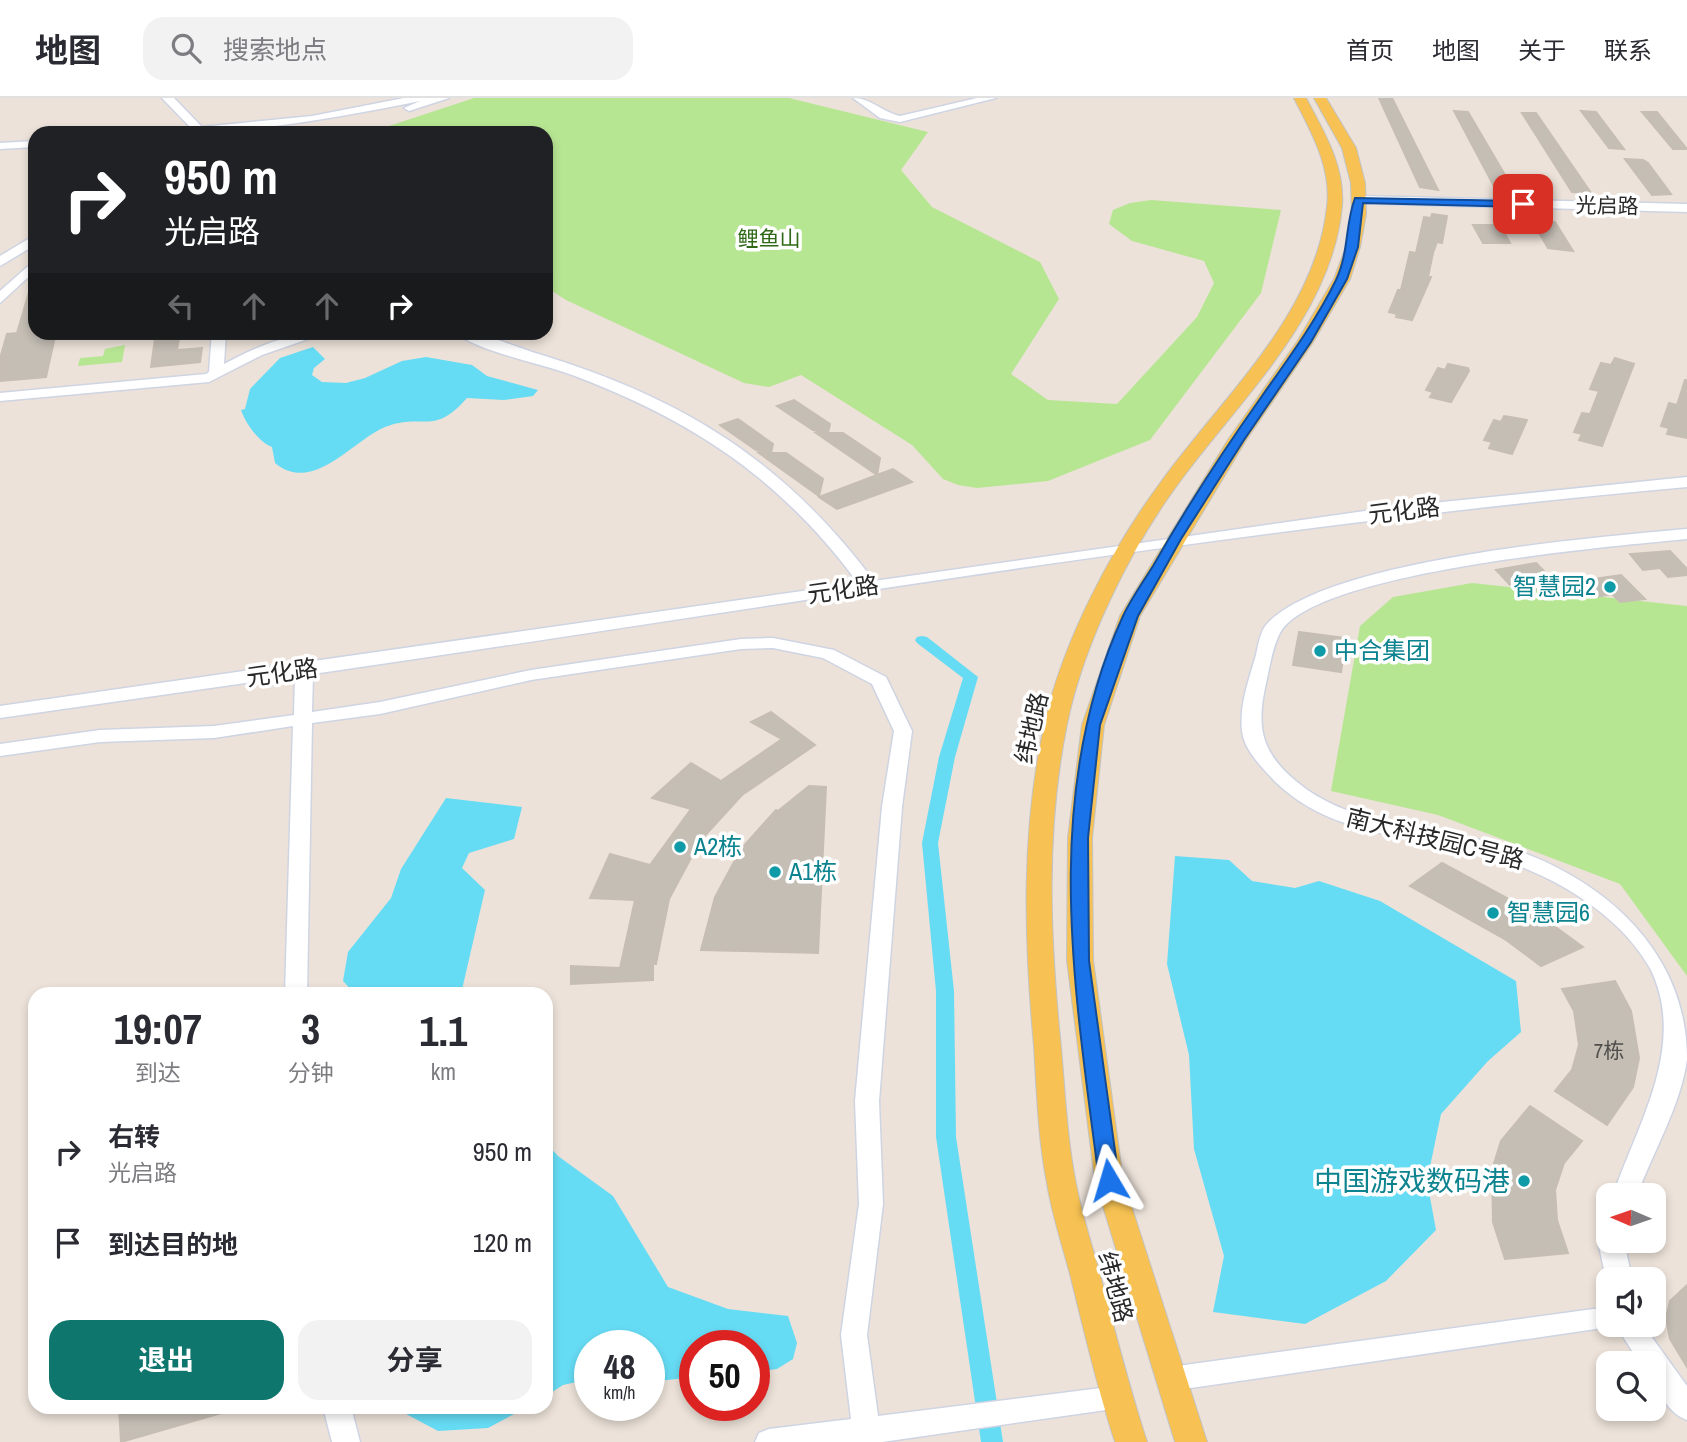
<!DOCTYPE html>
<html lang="zh">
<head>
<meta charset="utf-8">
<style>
  body { margin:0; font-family:"Archivo Narrow","Noto Sans SC",sans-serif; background:#f2f2f3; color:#2b2b33; height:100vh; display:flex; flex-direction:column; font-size:26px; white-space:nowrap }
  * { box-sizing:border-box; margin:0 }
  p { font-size:23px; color:#7c7c81 }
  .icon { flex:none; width:38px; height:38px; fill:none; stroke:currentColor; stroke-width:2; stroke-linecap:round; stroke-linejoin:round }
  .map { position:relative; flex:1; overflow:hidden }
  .panel { position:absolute; left:28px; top:889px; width:525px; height:427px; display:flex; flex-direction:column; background:#fff; border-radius:21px; box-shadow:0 4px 10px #0003 }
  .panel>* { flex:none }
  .hud { position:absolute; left:28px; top:28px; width:525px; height:214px; border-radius:21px; box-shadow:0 4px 10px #0003; background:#202124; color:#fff; overflow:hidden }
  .needle { width:46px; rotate:272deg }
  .tools { position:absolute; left:1596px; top:1085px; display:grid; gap:14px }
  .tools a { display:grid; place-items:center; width:70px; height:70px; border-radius:14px; background:#fff; box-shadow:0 4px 10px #0003; font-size:35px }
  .speed { position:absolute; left:574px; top:1232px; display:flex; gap:14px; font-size:35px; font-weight:700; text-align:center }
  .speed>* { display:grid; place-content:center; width:91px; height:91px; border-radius:50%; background:#fff; box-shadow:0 4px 10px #0003; line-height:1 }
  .speed small { font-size:18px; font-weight:400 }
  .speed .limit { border:10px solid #d22; background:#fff; color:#111 }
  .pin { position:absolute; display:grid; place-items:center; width:60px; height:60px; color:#fff; margin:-30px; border-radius:14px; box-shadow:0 4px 10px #0006 }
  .me { position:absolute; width:77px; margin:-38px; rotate:353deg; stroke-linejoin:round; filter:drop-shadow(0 0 5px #0008) }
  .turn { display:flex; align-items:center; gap:24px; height:147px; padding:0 21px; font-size:32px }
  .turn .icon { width:91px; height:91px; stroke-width:2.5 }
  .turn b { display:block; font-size:49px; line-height:60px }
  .lanes { display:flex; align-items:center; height:66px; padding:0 21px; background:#0003; justify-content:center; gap:35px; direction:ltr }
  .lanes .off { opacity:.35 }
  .eta { display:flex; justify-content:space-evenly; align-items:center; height:119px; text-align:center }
  .eta b { font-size:42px; font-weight:700; line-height:49px }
  .cta { display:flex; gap:14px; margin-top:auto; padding:14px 21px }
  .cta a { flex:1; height:80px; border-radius:21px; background:#0f766e; color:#fff; font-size:28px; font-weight:700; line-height:80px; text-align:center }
  .cta a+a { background:#f2f2f3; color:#2b2b33 }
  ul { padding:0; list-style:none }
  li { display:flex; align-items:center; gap:21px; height:91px; padding:0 21px }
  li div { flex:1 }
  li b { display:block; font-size:26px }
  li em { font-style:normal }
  header { display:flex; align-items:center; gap:42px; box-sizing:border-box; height:98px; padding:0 35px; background:#fff; border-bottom:2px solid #e1e1e2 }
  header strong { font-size:33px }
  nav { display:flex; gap:38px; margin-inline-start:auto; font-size:24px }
  .search { width:490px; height:63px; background:#f2f2f3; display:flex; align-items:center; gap:18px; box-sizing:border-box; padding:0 24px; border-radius:21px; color:#7c7c81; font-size:26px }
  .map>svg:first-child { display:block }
</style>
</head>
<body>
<header>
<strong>地图</strong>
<div class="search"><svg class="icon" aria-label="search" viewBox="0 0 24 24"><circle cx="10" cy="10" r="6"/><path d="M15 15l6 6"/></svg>搜索地点</div>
<nav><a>首页</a><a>地图</a><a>关于</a><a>联系</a></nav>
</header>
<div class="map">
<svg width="1687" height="1344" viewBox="0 0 1687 1344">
  <rect width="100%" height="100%" fill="#ece2d9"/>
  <g fill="#b7e693">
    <path d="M474 0H789L928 34 901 72 932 109 1040 164 1059 201 1011 276 1048 302 1117 306 1197 219 1214 185 1204 163 1132 143 1109 126 1113 112 1130 105 1151 102 1281 112 1261 195 1150 342 1048 383 977 390 958 387 943 381 912 347 801 277 769 289 744 285 566 202 546 189V35H391L386 29Z"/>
    <path d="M125 247 122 264 78 268 80 260 103 258 105 251Z"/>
    <path d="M1472 485 1687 508V878L1620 786 1438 717 1331 693 1360 528 1393 499Z"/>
  </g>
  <g fill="#66dcf4">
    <path d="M313 249 325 261 314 270 312 277 322 284 346 285 365 280 402 263 426 259 472 267 487 278 538 292 533 298 504 302 467 300C433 339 423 314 385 329 353 342 313 397 275 365L272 349C259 345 245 324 241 312L245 311 250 291 280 260Z"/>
    <path d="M446 700 522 709 514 741 469 755 462 770 485 792 461 896H355L343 883 348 854 391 800 401 771Z"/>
    <path d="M1175 758 1229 762 1252 783 1295 790 1319 783 1380 803 1516 883 1521 934 1488 963 1441 1016 1427 1083 1436 1132 1386 1183 1305 1226 1213 1214 1224 1158 1194 1051 1189 957 1167 866Z"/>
    <path d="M546 1045 558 1058 613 1098 668 1189 728 1211 788 1218 797 1245 793 1261 777 1271 754 1274V1248H695V1279L649 1284V1248H590V1281L563 1287 546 1298Z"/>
    <path d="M393 1309H527L488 1330 438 1333Z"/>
  </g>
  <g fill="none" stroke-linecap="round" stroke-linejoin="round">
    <path fill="#66dcf4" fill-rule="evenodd" d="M922 538 927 539 978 579 955 659 938 745 954 893 956 1039 1003 1344H981L936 1039V893L922 745 939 659 963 580 917 545 915 542 917 539Z"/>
  </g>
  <g fill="#c4beb5" stroke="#c7beb3" stroke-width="2">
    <path d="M1379 0H1392L1438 92 1420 89Z"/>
    <path d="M1454 13 1468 14 1515 94 1496 92Z"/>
    <path d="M1581 13 1596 14 1624 51 1609 50Z"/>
    <path d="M1642 14H1657L1687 51H1673Z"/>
    <path d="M1522 15H1536L1591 95 1572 94Z"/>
    <path d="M1625 61 1643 62 1648 65 1671 96 1652 97Z"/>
    <path d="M1432 116 1447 118 1442 145 1437 144 1433 155 1428 179H1431L1412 222 1396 219 1397 216 1389 214 1398 192H1401L1410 154 1416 155 1424 119 1431 120Z"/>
    <path d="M1540 124H1555L1573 153 1548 150 1535 128H1542Z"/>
    <path d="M1473 127H1500L1510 145H1483Z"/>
    <path d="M32 184 35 185V234H56L46 279 0 283V261L7 236 17 235Z"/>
    <path d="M156 234H180L177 252 202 250 200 264 151 269Z"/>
    <path d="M1615 260 1634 266 1602 348 1579 342 1582 336 1574 334 1582 315 1590 316 1599 293 1590 291 1601 265 1611 267Z"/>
    <path d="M1448 266 1468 270 1469 273 1451 304 1430 299 1433 294 1426 292 1438 270 1445 272Z"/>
    <path d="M1685 282H1687V340L1667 336 1669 330 1661 328 1669 305 1677 307Z"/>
    <path d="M794 302 830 326 828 335H843L880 360 877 377 893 371 912 384 837 411 819 399 877 377 816 335H825L813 332 777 308Z"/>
    <path d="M1504 318 1527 322 1512 356 1489 350 1492 344 1484 342 1494 322 1501 324Z"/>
    <path d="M738 321 773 346 771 355H786L823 381 819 398 759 355H768L756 352 720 327Z"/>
    <path d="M1670 453 1687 471V477L1668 479 1660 470 1643 472 1630 456Z"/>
    <path d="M1536 465 1559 488 1532 492 1524 485 1510 487 1496 472Z"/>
    <path d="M1621 477 1645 501 1620 504 1612 496 1596 499 1580 483Z"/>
    <path d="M1299 534 1346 540 1341 574 1293 567Z"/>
    <path d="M771 614 815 647 742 697 700 743 669 801 656 866H653V882L571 886V868L620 870 635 802 590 800 610 756 650 767 691 711 652 700 691 665 721 683 782 641 751 624Z"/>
    <path d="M809 688 826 689 818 855 701 852 715 799 741 751 776 712 778 713Z"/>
    <path d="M1442 765 1542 819 1583 849 1541 868 1506 842 1410 788Z"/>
    <path d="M1615 883 1631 913 1639 960 1633 989 1607 1027 1555 993 1572 972 1579 947 1574 913 1562 891Z"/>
    <path d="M1530 1008 1582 1043 1564 1065 1555 1092 1557 1122 1568 1155 1505 1161 1493 1124 1492 1072 1501 1043Z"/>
    <path d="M1687 1187V1269L1670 1241 1666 1220 1670 1203Z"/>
    <path d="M119 1309H232V1312L121 1344Z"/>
  </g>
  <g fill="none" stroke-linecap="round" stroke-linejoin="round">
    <g stroke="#cfd4e3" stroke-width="3">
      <g id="minor">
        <path d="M162 0H174L202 29 312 18 404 0H449L409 13 404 10 420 3C336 20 253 35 167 35L191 30Z"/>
        <path d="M853 0C871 0 882 14 900 18L977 0H996L900 24 880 20Z"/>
        <path d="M35 43V49L0 51V45Z"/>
        <path d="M1359 98 1687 106V114L1355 105V99Z"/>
        <path d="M35 137V147L0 168V158Z"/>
        <path d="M35 162V173L0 205V193Z"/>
        <path d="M212 234H226L224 266C256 249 290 234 328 234L262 257 209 284 0 303V295L206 276 209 274Z"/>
        <path d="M455 234C485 234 514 249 542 257 684 301 784 363 874 483L1393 409 1687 379V389C1226 430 770 510 313 576L312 614 380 604 531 572 741 541 773 540 834 552 886 579 912 633 902 709 879 1003 883 1106 867 1237 878 1318 1117 1288 1127 1291 1131 1300 1127 1309 882 1344H755L759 1335 769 1331 851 1321 841 1237 859 1106 855 1003 882 709 894 633 872 586 823 560 773 550 741 551 531 582 380 616 312 625 307 896H285L293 628 214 640 100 644 0 658V646L100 632 214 628 294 617 295 578 0 620V608L858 485C782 382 694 323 575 278 545 266 478 254 455 234Z"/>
        <path d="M1687 431V441C1615 448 1314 473 1280 535 1272 550 1269 573 1265 590 1256 632 1263 656 1297 684 1346 725 1416 728 1476 741 1580 763 1687 839 1687 961 1681 1007 1653 1054 1637 1097H1613C1638 1025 1687 948 1651 872 1622 819 1560 781 1505 763 1424 736 1329 744 1268 676 1257 664 1244 650 1242 633 1239 608 1249 581 1256 557 1258 548 1260 534 1266 527 1324 461 1597 439 1687 431Z"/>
        <path d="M1608 1134V1143H1624L1632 1181H1608V1185L1606 1181 1598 1143 1602 1136Z"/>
        <path d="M1608 1209V1227H1643L1687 1288V1322C1665 1314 1654 1287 1654 1265H1640L1616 1228 1170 1293 1160 1289 1157 1281 1160 1273 1170 1269Z"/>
        <path d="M323 1309H351L360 1344H332Z"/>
      </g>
    </g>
    <g stroke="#c3c3c3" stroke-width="2">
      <g id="major">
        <path d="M1294 0H1306C1324 34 1345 68 1342 108 1332 219 1236 305 1175 390 1128 455 1083 548 1067 626 1045 734 1050 841 1061 950 1065 995 1067 1041 1076 1086 1082 1117 1092 1147 1100 1177 1115 1233 1129 1289 1147 1344H1115C1097 1289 1084 1232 1070 1176 1062 1146 1052 1116 1047 1085 1038 1040 1037 994 1034 948 1024 839 1021 731 1045 624 1063 543 1112 450 1161 384 1222 299 1315 218 1327 109 1332 69 1311 34 1294 0Z"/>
        <path d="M1314 0H1326L1356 50 1365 85 1366 116 1360 149 1350 181 1313 244 1246 342 1140 518 1104 627 1092 740 1093 862 1123 1082 1207 1344H1175L1095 1082 1067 862 1068 740 1082 627 1120 518 1228 342 1297 244 1334 181 1346 149 1352 116 1351 85 1342 50Z"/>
      </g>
    </g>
    <use href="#minor" fill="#fff" fill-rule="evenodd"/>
    <use href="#major" fill="#f7c253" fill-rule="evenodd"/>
  </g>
  <path fill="#1a73e8" stroke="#114b97" stroke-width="2" d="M1355 100 1523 103 1528 106 1523 109 1363 105 1358 149 1347 181 1311 244 1244 342 1181 441 1138 518 1100 627 1088 740 1089 863 1119 1082 1116 1088H1102L1099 1082C1075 894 1040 698 1123 518 1131 501 1143 484 1153 468 1186 410 1223 353 1262 298 1288 261 1316 223 1336 182 1349 155 1345 126 1355 100Z"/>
  <g fill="#0f9aa8" stroke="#fff" stroke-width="2.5">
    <circle cx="1610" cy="489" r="7"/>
    <circle cx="1320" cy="553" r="7"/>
    <circle cx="680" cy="749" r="7"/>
    <circle cx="775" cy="774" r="7"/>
    <circle cx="1493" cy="815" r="7"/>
    <circle cx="1524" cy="1083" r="7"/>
  </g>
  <g text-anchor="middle" stroke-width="7" stroke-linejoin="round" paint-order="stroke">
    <g font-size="21" fill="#292929" stroke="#fff">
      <text transform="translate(1607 108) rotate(1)" y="7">光启路</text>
    </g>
    <g font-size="21" fill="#2f6916" stroke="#fff">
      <text x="769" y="148">鲤鱼山</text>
    </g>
    <g font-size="21" fill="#504e4c">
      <text x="1609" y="960">7栋</text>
    </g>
    <g font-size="24" fill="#292929" stroke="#fff">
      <text transform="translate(1404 413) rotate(-7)" y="8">元化路</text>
      <text transform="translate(843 492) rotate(-8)" y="8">元化路</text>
      <text transform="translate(282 575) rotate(-8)" y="8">元化路</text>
      <text transform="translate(1032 630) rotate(-77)" y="8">纬地路</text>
      <text transform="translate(1435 741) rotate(14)" y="8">南大科技园C号路</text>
      <text transform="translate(1115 1189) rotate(75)" y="8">纬地路</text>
    </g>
    <g font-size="24" fill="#0d838f" stroke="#fff" text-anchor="start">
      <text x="1596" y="497" text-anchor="end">智慧园2</text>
      <text x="1334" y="561">中合集团</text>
      <text x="694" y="757">A2栋</text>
      <text x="789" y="782">A1栋</text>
      <text x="1507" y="823">智慧园6</text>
    </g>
    <g font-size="28" fill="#0d838f" stroke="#fff" text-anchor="end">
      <text x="1510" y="1093">中国游戏数码港</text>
    </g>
  </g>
</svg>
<div class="tools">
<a><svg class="needle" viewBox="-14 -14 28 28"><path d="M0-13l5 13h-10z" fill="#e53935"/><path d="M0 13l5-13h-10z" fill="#7c7c81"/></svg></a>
<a><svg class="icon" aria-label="sound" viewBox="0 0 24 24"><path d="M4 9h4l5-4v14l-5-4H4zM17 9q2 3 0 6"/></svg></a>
<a><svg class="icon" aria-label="search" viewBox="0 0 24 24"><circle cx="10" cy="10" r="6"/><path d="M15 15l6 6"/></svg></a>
</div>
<div class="speed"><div>48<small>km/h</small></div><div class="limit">50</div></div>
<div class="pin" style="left:1523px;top:106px;background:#d93025"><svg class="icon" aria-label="arrive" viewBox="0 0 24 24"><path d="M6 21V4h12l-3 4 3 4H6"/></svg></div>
<svg class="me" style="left:1109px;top:1082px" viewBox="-20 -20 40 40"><path d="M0-17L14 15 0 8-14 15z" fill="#1a73e8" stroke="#fff" stroke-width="4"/></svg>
<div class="hud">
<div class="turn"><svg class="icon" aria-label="right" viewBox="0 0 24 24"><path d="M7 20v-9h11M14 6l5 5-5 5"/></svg><div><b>950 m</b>光启路</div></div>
<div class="lanes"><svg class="icon off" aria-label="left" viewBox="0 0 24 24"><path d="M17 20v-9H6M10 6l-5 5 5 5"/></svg><svg class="icon off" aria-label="ahead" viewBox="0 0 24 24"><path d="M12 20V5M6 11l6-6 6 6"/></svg><svg class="icon off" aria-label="ahead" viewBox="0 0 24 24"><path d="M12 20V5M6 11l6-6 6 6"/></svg><svg class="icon" aria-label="right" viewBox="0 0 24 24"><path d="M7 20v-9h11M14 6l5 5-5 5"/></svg></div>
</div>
<section class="panel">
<div class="eta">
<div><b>19:07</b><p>到达</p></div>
<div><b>3</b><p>分钟</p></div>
<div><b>1.1</b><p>km</p></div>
</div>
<ul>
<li><svg class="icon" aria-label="right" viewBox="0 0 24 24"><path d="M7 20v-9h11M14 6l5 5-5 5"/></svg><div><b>右转</b><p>光启路</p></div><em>950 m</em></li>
<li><svg class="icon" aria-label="arrive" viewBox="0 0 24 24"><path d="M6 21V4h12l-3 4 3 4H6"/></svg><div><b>到达目的地</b></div><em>120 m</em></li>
</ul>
<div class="cta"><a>退出</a><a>分享</a></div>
</section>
</div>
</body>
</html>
